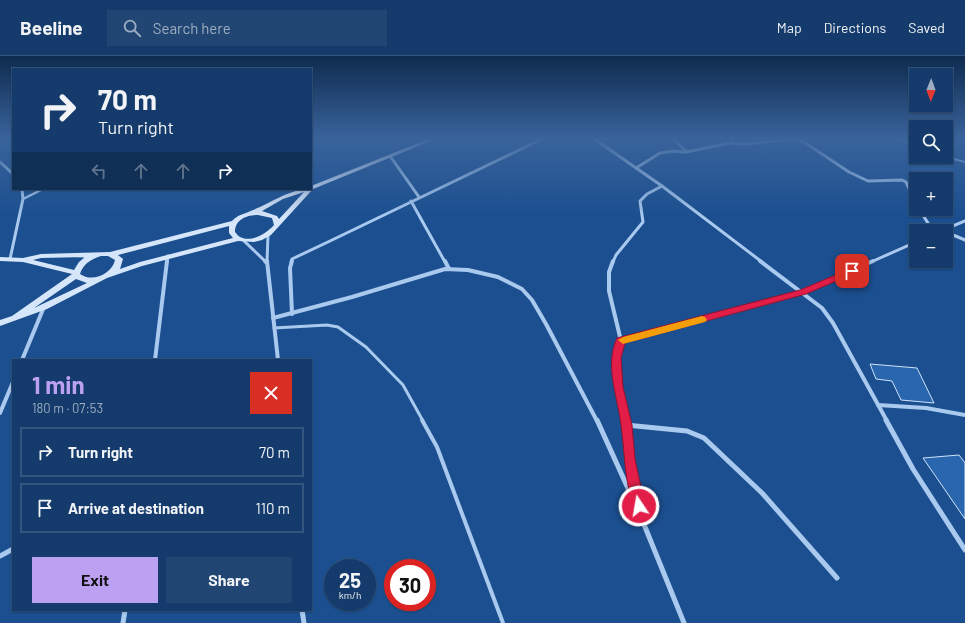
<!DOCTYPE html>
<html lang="en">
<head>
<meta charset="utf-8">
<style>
  body { margin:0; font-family:Barlow,sans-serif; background:#214673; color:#f1f3f6; height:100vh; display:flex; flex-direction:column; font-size:15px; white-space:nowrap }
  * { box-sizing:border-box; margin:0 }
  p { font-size:13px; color:#9dadc1 }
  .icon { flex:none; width:22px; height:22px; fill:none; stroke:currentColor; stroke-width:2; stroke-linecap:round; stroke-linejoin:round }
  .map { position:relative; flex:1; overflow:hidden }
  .sheet { position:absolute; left:12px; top:303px; width:300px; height:252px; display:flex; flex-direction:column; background:#143b6b; border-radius:0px; box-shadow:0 1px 3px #0004,0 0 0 1px #33557e }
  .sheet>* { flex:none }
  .guide { position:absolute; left:12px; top:12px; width:300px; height:122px; border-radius:0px; box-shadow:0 1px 3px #0004,0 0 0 1px #33557e; background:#143b6b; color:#f1f3f6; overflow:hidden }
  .needle { width:26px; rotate:181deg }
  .buttons { position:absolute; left:909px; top:12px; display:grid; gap:8px }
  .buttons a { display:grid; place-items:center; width:44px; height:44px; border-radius:0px; background:#143b6b; box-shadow:0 1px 3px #0004,0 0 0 1px #33557e; font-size:20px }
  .speed { position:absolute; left:324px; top:503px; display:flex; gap:8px; font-size:20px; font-weight:700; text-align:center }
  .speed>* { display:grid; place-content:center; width:52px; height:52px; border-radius:50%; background:#143b6b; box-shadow:0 1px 3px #0004,0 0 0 1px #33557e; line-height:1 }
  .speed small { font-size:10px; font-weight:400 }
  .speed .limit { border:6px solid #d22; background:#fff; color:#111 }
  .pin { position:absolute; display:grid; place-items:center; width:34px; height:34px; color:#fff; margin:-17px; border-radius:8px; box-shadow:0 2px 6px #0006 }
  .me { position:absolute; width:44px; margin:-22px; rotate:348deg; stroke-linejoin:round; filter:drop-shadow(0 0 3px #0008) }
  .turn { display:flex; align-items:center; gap:14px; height:84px; padding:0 20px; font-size:18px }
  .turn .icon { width:52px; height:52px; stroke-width:2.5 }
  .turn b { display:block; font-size:28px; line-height:34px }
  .lanes { display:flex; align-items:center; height:38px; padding:0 20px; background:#0003; justify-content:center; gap:20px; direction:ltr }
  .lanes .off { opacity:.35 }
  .round { display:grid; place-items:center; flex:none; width:42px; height:42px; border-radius:0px; background:#214673 }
  .summary { display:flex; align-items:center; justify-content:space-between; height:68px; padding:0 20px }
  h1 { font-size:24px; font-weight:700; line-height:30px; color:#bca0f2 }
  .button { display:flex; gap:8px; margin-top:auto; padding:8px 20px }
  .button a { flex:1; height:46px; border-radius:0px; background:#bca0f2; color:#111; font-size:16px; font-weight:700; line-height:46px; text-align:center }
  .button a+a { background:#214673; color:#f1f3f6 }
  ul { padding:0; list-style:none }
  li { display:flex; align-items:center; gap:12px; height:50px; margin:0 8px 6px; padding:0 12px; border:2px solid #33557e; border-radius:0px }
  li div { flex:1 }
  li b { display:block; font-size:15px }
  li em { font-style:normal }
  header { display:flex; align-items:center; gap:24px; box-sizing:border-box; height:56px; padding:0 20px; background:#143b6b; border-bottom:1px solid #33557e }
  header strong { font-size:19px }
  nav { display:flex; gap:22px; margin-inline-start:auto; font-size:14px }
  .search { width:280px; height:36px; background:#214673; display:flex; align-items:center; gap:10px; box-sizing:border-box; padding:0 14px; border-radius:0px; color:#9dadc1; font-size:15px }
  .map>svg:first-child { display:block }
</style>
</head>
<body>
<header>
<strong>Beeline</strong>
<div class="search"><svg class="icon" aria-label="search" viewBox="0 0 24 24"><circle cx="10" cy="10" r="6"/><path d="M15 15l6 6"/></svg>Search here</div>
<nav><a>Map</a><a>Directions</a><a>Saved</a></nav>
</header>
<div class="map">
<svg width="965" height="567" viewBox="0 0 965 567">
  <rect width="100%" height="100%" fill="#1b4f8f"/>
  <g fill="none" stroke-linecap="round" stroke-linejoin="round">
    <g fill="#9cc4f0" fill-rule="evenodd">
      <path d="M893 82H897L916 89V91Z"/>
      <path d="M946 100 965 105V107L945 102 944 101H946Z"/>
    </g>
  </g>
  <g fill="#2a66ad" stroke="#cfe3fa">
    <path d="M870 308 917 312 934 347 901 344 892 325 876 323Z"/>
    <path d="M959 399 965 407V463L923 402Z"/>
  </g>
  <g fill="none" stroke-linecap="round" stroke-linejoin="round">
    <path stroke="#a9c9ee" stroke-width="2.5" d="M23 143 43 133"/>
    <path stroke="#a9c9ee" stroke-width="3" d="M274 272 327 269 338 271 366 291 403 329 423 365"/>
    <path stroke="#a9c9ee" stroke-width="4" d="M422 364 437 391 503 567"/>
    <g stroke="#a9c9ee" stroke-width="3">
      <path d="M593 82 662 130 762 206"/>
      <path d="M672 82 686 95"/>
      <path d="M730 87 747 88 783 84H797L804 86 849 116 868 125 902 124 906 126 916 147"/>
      <path d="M390 100 419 141"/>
      <path d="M0 106 13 118"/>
      <path d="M636 112 660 97 673 95 686 96 730 87 733 82"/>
      <path d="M411 145 445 206"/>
      <path d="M919 153 933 175"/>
      <path d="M941 175 965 165"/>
      <path d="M946 176 965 184"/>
      <path d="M243 184 266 206"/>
      <path d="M10 203 23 143 22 133"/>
      <path d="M167 206 168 200"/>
      <path d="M267 206 268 179"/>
      <path d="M291 206 292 203 330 185 544 82"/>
      <path d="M613 206 616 199 643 166 640 145 647 138 662 130"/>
      <path d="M871 206 916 186"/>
    </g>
    <g stroke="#a9c9ee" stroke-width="4">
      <path d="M265 205 267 207"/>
      <path d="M267 205 278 304"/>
      <path d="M292 205 290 212 292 258"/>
      <path d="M445 205 449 213"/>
      <path d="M613 205 609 216V235L621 285 617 302 618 331 625 365"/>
      <path d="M760 205 822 252 833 267 887 365"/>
      <path d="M273 262 352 241 445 213 468 214 498 221 522 233 532 244 546 268 597 365"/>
      <path d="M621 285 648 279 803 236 873 205"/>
      <path d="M22 304 44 251"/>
      <path d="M155 304 167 205"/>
      <path d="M878 349 926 352 965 359"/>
      <path d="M0 357 13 326"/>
    </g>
    <g stroke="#a9c9ee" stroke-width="5">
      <path d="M597 364 641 461 684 567"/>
      <path d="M625 364 629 403 641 457"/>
      <path d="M886 364 913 413 965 494"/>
      <path d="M626 369 687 375 704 382 762 437 837 522"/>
      <path d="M0 500 13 493"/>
      <path d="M302 554 304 567"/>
      <path d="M123 567 125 554"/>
    </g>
    <path fill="#d6e6fa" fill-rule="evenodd" d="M431 82H438L313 133 271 179 262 184 254 186 238 185 142 210 107 222 47 253 0 270V264L12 260 72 218 23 206 0 205V201L23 202 41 198 110 196 232 165C238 158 245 158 253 154 273 146 289 133 311 133V130ZM304 136 279 163 277 160 262 155 283 143ZM258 159 272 162 274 169C267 177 252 187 240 181 238 180 237 178 235 176 235 164 246 159 258 159ZM229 170V177L233 182 140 206 120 213 123 203 118 199ZM101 200H108L115 204C112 218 92 227 80 218 83 208 91 203 101 200ZM85 201 79 206 74 214 33 204 41 202 86 201ZM76 223 87 227 34 252Z"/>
  </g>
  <linearGradient id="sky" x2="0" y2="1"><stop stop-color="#0f2b4f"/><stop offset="0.51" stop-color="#39639b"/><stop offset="1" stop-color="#39639b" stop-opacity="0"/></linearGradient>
  <rect width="965" height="161" fill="url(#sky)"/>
  <path fill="#e11d48" stroke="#92132f" d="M852 212 855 213V217L806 238 625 287 621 302 623 331 632 369 635 403 645 450 643 453 639 455 635 453C624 427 625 397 621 369 618 342 604 309 617 282L800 234Z"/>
  <path fill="#f59e0b" d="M702 260 705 261 707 264 705 266 623 288 618 284 623 281Z"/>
</svg>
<div class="buttons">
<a><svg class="needle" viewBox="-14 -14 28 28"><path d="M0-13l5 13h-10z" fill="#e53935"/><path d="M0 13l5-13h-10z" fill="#9dadc1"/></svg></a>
<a><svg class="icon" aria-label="search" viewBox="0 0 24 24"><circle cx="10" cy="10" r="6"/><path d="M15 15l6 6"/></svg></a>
<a>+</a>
<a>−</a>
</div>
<div class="speed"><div>25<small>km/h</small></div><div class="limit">30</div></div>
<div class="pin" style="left:852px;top:215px;background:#d93025"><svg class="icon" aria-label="arrive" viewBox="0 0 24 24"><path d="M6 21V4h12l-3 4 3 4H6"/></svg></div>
<svg class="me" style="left:639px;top:450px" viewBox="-20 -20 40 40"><circle r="17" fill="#e11d48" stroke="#fff" stroke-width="3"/><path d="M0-11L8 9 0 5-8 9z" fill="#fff"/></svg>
<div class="guide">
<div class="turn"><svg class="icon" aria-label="right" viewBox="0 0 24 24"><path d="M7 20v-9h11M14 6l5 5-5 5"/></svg><div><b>70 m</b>Turn right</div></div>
<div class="lanes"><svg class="icon off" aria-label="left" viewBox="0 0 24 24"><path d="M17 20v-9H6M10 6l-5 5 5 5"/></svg><svg class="icon off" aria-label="ahead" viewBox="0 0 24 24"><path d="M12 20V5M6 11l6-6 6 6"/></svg><svg class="icon off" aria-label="ahead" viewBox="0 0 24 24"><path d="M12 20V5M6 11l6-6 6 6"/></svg><svg class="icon" aria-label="right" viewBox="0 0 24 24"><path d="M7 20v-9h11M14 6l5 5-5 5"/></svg></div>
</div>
<section class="sheet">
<div class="summary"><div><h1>1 min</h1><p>180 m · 07:53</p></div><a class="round" style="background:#d93025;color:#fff"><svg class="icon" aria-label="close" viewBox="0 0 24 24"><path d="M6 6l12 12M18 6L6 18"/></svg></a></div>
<ul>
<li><svg class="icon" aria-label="right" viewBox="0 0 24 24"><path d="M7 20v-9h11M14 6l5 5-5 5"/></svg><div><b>Turn right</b></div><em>70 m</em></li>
<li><svg class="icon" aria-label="arrive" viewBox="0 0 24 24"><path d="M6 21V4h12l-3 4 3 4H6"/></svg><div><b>Arrive at destination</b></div><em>110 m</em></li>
</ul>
<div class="button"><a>Exit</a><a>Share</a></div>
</section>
</div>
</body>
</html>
